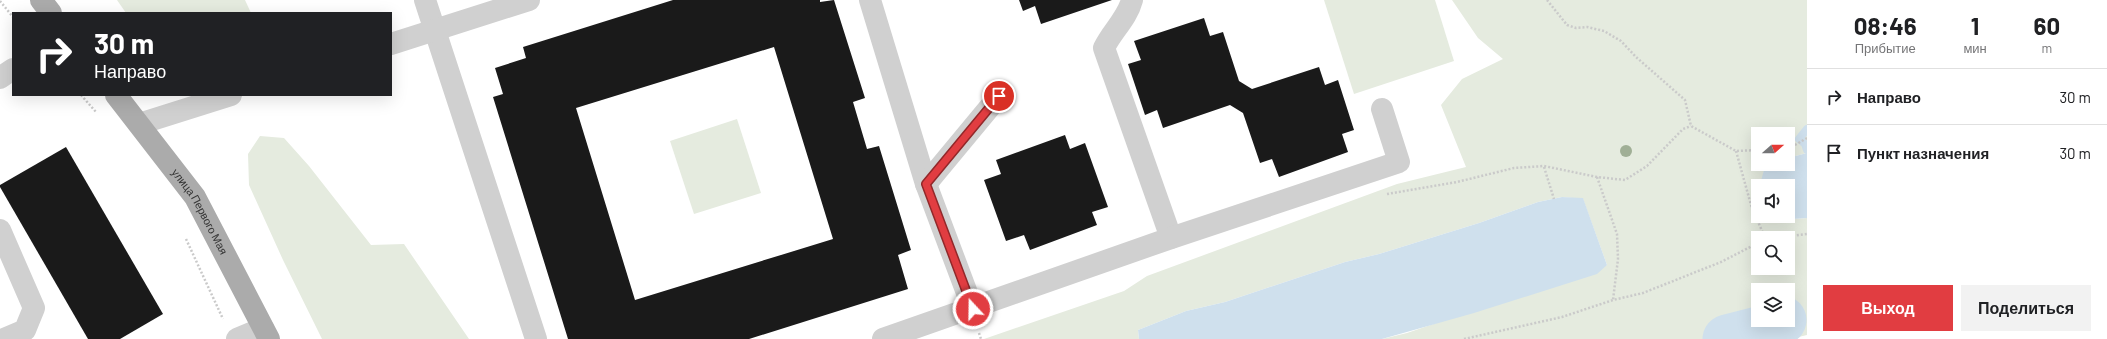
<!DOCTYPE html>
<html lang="ru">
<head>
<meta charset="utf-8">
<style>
  body { margin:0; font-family:Barlow,sans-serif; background:#f2f2f2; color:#202124; height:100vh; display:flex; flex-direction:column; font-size:15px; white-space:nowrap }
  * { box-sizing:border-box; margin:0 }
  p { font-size:13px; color:#757577 }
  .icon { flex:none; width:22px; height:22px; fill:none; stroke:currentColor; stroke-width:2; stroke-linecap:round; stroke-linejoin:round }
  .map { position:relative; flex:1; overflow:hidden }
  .panel { display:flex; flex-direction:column; background:#fff; width:300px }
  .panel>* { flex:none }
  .top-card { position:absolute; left:12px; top:12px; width:380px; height:84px; border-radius:0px; box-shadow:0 4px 16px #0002; background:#202124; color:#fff; overflow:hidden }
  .needle { width:26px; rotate:69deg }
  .fabs { position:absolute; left:1751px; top:127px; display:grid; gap:8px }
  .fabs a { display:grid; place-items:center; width:44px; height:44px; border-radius:0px; background:#fff; box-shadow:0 4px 16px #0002; font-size:20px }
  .pin { position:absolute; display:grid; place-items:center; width:34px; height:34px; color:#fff; margin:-17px; border:2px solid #fff; border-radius:50%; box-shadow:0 1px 4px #0007 }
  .me { position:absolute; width:44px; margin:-22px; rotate:339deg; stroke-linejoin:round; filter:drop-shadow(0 0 3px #0008) }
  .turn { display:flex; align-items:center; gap:14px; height:84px; padding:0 16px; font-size:18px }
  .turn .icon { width:52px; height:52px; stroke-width:2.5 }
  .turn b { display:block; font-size:28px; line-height:34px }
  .eta { display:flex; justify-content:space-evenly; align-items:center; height:68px; text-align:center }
  .eta b { font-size:24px; font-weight:700; line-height:28px }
  .action { display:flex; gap:8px; margin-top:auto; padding:8px 16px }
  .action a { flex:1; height:46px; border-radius:0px; background:#e13d41; color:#fff; font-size:16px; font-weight:700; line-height:46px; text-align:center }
  .action a+a { background:#f2f2f2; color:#202124 }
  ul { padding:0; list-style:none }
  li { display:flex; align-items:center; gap:12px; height:56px; padding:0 16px; border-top:1px solid #e0e0e0 }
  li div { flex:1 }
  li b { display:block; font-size:15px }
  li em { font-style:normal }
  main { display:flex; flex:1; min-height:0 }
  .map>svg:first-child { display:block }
</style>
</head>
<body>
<main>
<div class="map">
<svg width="1807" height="339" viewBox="0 0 1807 339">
  <rect width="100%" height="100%" fill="#fff"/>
  <g fill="#e5ebdf" fill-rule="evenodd">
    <path d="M117 0H245L251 13H126Z"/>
    <path d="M1324 0H1435L1454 61 1354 94Z"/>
    <path d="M1452 0H1807V153L1788 158V134H1758V164H1770L1765 166 1762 181V186H1758V216H1776L1779 220 1807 218V335L1790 339H1382L1407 333 1607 265 1583 199 1562 197 1538 202 1479 223 1379 254 1345 262 1225 302 1186 311 1138 330 1139 339H984L1124 291 1147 276 1397 184 1466 167 1441 105 1462 79 1503 59 1478 38ZM1758 238H1788V268H1758ZM1758 290H1788V320H1758Z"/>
    <path d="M737 119 761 193 694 214 670 141Z"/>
    <path d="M260 136 284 138 309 166 371 245 404 244 469 339H322L283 260 249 185 248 154Z"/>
  </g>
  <g fill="#cfe0ed">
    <path d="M1807 153V218L1779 220 1776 216H1788V186H1762L1761 181 1765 166 1788 164V158Z"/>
    <path d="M1562 197 1583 198 1607 265 1597 274 1474 313 1382 339H1139L1138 330 1186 311 1225 302 1345 262 1379 254 1479 223 1538 202Z"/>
  </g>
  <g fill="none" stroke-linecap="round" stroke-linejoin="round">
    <path stroke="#cfe0ed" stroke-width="8" d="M1807 129 1799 139 1805 144 1807 150"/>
    <path stroke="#cfe0ed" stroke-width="49" d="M1727 339 1770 328 1782 320"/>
  </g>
  <g fill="#1a1a1a" fill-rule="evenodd">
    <path d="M673 0H820V2L834 0 865 98 853 102 867 149 879 146 911 250 898 255 908 289 749 339H568L493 97 503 94 495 68 526 58 523 47ZM774 47 833 239 635 300 576 108Z"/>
    <path d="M1019 0H1112L1041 24 1035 6 1023 11Z"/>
    <path d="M1204 18 1210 36 1223 32 1239 81 1252 89 1319 67 1325 85 1338 80 1354 130 1342 134 1348 152 1279 177 1272 159 1260 163 1243 113 1230 105 1163 128 1157 110 1145 115 1128 64 1141 60 1134 41Z"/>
    <path d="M1065 135 1070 149 1085 143 1108 207 1092 212 1097 225 1030 250 1024 235 1006 241 984 180 1001 174 996 160Z"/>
    <path d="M66 147 163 314 120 339H88L0 187V185Z"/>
  </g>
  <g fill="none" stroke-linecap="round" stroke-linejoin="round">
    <g stroke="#cacaca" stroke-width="2.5" stroke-dasharray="2 2" stroke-linecap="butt">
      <path d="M1547 0 1567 25 1576 28 1587 27 1604 31 1621 41 1636 57 1685 100 1691 126 1736 151 1758 150"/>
      <path d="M0 1 13 17"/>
      <path d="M81 95 96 112"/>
      <path d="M1788 149 1807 138"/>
      <path d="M1736 151 1751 205 1765 238"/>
      <path d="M1544 167 1554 199"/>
      <path d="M1597 177 1617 234 1618 259 1613 300"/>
      <path d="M1387 194 1457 182 1514 168 1544 166 1597 177 1625 180 1647 166 1683 129 1691 126"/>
      <path d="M1777 238 1807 234"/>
      <path d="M186 239 223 319"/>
      <path d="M979 333 981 339"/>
      <path d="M1464 339 1562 317 1613 300 1643 293 1721 262 1758 243"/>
    </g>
    <g stroke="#d0d0d0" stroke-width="22">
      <path d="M425 0 536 339"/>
      <path d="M870 0 926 184 973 309"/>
      <path d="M1132 0C1127 19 1112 31 1104 48L1171 238"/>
      <path d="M391 44 529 0"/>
      <path d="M0 78 13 69"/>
      <path d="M139 124 231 95"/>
      <path d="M926 184 999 96"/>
      <path d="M0 230 34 308 25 330 4 339"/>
      <path d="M237 339 263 328"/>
      <path d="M883 339 1171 238 1399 162 1382 109"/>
    </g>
    <g stroke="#ababab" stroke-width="22">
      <path d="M41 0 51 13"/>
      <path id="s1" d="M116 95 195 197 269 339"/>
    </g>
  </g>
  <circle fill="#a0af96" cx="1626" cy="151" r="6"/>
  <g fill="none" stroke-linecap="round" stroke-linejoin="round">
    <g stroke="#92282a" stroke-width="10">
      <path id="route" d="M973 309 926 184 999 96"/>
    </g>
    <use href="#route" stroke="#e13d41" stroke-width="7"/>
  </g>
  <g text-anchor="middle" stroke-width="4" stroke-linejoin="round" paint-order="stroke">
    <g font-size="11" fill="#333" stroke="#fff">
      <text dy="4" stroke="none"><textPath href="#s1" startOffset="144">улица Первого Мая</textPath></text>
    </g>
  </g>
</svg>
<div class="fabs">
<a><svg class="needle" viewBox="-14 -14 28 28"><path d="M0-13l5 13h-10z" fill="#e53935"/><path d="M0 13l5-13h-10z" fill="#757577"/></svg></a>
<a><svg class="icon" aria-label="sound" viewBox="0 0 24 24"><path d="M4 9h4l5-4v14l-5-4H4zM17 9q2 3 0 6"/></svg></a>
<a><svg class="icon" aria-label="search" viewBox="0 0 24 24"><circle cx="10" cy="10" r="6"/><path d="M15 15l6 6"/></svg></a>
<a><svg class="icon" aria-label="layers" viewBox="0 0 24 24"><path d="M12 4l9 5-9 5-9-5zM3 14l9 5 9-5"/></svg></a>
</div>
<div class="pin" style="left:999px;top:96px;background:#d93025"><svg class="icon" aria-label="arrive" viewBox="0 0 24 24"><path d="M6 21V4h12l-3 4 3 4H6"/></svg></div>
<svg class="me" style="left:973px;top:309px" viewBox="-20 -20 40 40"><circle r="17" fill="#e13d41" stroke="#fff" stroke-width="3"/><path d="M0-11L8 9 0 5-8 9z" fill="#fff"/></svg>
<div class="top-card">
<div class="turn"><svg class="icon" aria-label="right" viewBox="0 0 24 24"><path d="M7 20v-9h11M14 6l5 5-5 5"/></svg><div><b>30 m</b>Направо</div></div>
</div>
</div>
<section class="panel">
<div class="eta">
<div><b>08:46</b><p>Прибытие</p></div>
<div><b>1</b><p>мин</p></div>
<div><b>60</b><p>m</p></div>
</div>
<ul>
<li><svg class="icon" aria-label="right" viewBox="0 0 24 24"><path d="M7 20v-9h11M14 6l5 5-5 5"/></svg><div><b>Направо</b></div><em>30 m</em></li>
<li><svg class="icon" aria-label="arrive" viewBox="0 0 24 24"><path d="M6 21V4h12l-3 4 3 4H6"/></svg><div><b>Пункт назначения</b></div><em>30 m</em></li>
</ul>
<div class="action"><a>Выход</a><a>Поделиться</a></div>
</section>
</main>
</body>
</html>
